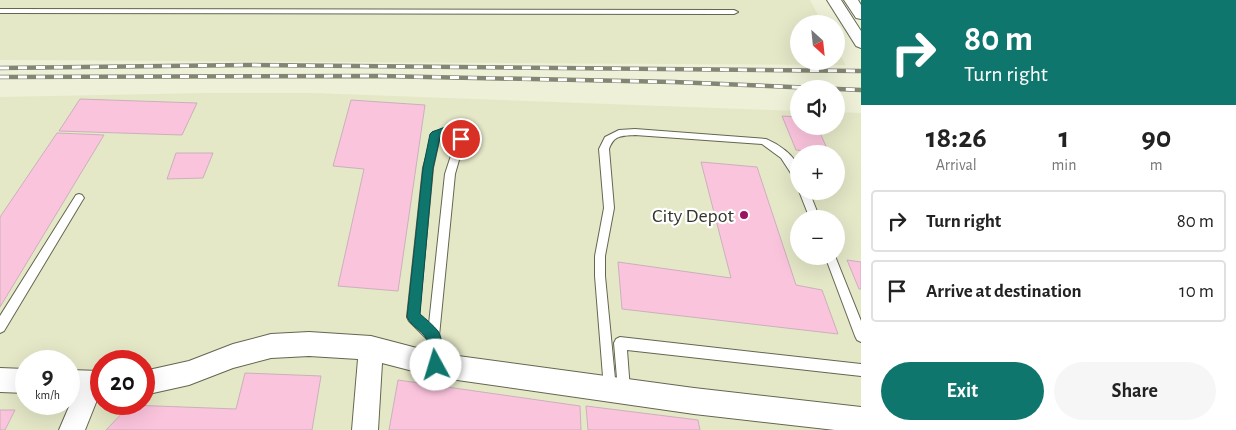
<!DOCTYPE html>
<html lang="en">
<head>
<meta charset="utf-8">
<style>
  body { margin:0; font-family:"Alegreya Sans",sans-serif; background:#f6f6f6; color:#222; height:100vh; display:flex; flex-direction:column; font-size:19px; white-space:nowrap }
  * { box-sizing:border-box; margin:0 }
  p { font-size:16px; color:#767676 }
  .icon { flex:none; width:28px; height:28px; fill:none; stroke:currentColor; stroke-width:2; stroke-linecap:round; stroke-linejoin:round }
  .map { position:relative; flex:1; overflow:hidden }
  .sheet { display:flex; flex-direction:column; background:#fff; width:375px }
  .sheet>* { flex:none }
  .hud { background:#0f766e; color:#fff; overflow:hidden }
  .needle { width:32px; rotate:153deg }
  .tools { position:absolute; left:790px; top:15px; display:grid; gap:10px }
  .tools a { display:grid; place-items:center; width:55px; height:55px; border-radius:50%; background:#fff; box-shadow:0 5px 20px #0002; font-size:25px }
  .speed { position:absolute; left:15px; top:350px; display:flex; gap:10px; font-size:25px; font-weight:700; text-align:center }
  .speed>* { display:grid; place-content:center; width:65px; height:65px; border-radius:50%; background:#fff; box-shadow:0 5px 20px #0002; line-height:1 }
  .speed small { font-size:12px; font-weight:400 }
  .speed .limit { border:8px solid #d22; background:#fff; color:#111 }
  .pin { position:absolute; display:grid; place-items:center; width:42px; height:42px; color:#fff; margin:-21px; border:2px solid #fff; border-radius:50%; box-shadow:0 1px 5px #0007 }
  .me { position:absolute; width:55px; margin:-28px; rotate:354deg; stroke-linejoin:round; filter:drop-shadow(0 0 4px #0008) }
  .turn { display:flex; align-items:center; gap:18px; height:105px; padding:0 20px; font-size:22px }
  .turn .icon { width:65px; height:65px; stroke-width:2.5 }
  .turn b { display:block; font-size:35px; line-height:42px }
  .eta { display:flex; justify-content:space-evenly; align-items:center; height:85px; text-align:center }
  .eta b { font-size:30px; font-weight:700; line-height:35px }
  .cta { display:flex; gap:10px; margin-top:auto; padding:10px 20px }
  .cta a { flex:1; height:58px; border-radius:30px; background:#0f766e; color:#fff; font-size:20px; font-weight:700; line-height:58px; text-align:center }
  .cta a+a { background:#f6f6f6; color:#222 }
  ul { padding:0; list-style:none }
  li { display:flex; align-items:center; gap:15px; height:62px; margin:0 10px 8px; padding:0 10px; border:2px solid #e0e0e0; border-radius:5px }
  li div { flex:1 }
  li b { display:block; font-size:19px }
  li em { font-style:normal }
  main { display:flex; flex:1; min-height:0 }
  .map>svg:first-child { display:block }
</style>
</head>
<body>
<main>
<div class="map">
<svg width="861" height="430" viewBox="0 0 861 430">
  <rect width="100%" height="100%" fill="#eef1d7"/>
  <g fill="#e4e8c7" fill-rule="evenodd">
    <path d="M0 0H810L823 24H799V61H836V48L846 65 0 60Z"/>
    <path d="M205 93H314L799 111V126H836V112L861 113V430H0V97ZM799 154H836V191H799ZM799 219H836V256H799ZM26 361H69V404H26ZM101 361H144V404H101Z"/>
  </g>
  <g fill="#fbc4dd" stroke="#cbb0bc">
    <path d="M80 99 197 103 182 135 59 131Z"/>
    <path d="M351 100 425 105 398 291 338 286 364 169 333 166Z"/>
    <path d="M782 116 799 117V126H817L829 153 796 150Z"/>
    <path d="M57 133 104 135 0 307V217Z"/>
    <path d="M176 153H213L203 178 167 179Z"/>
    <path d="M701 162 757 167 796 285 822 290 838 334 622 309 618 262 731 278Z"/>
    <path d="M847 260 861 262V289H859Z"/>
    <path d="M245 373 321 376 312 430H106L130 405 236 409Z"/>
    <path d="M398 380 580 406 581 430H389Z"/>
    <path d="M586 406 698 420 700 430H588Z"/>
    <path d="M0 410H15L5 430H0Z"/>
  </g>
  <g fill="none" stroke-linecap="round" stroke-linejoin="round">
    <g stroke="#646650" stroke-width="2">
      <g id="lane">
        <path d="M0 9 734 10 738 12 734 14 0 13Z"/>
        <path d="M450 128 458 132 465 139 455 174 439 336 442 365 440 369 436 371 432 369 427 339 409 321 407 317 423 168 433 132ZM450 135 456 140 445 174 429 324 419 315 433 168 440 136Z"/>
        <path d="M635 129 766 139C778 144 795 155 799 169 800 173 799 178 799 182L796 181 781 158 762 144 635 135C621 136 614 135 609 149L614 208 605 256V276L616 389 614 393 610 395 606 393 604 389 595 276V256L604 208 599 149 605 137 619 130Z"/>
        <path d="M799 191H809L820 219H810Z"/>
        <path d="M79 194 82 195 84 198 82 201 4 331 0 333V316L76 195Z"/>
        <path d="M825 256H835L861 321V342L857 340 855 336Z"/>
        <path d="M620 337 861 364V376L627 350 630 390 628 394 624 396 620 394 618 390 614 343 616 339Z"/>
      </g>
    </g>
    <g stroke="#646650" stroke-width="2">
      <g id="street">
        <path d="M827 0H841L861 31V48L856 46Z"/>
        <path d="M844 0H858L861 5V19L856 18Z"/>
        <path d="M309 332 371 336 436 353 694 388 861 407V430H835L694 414 436 377 382 363 378 430H352L358 359 309 356 271 358 233 368 189 385 144 395V371L189 361 233 344 271 334Z"/>
        <path d="M0 368 26 369V393L0 392Z"/>
        <path d="M69 370 101 371V395H99L85 430H59L74 395 69 394Z"/>
      </g>
    </g>
    <use href="#lane" fill="#fff" fill-rule="evenodd"/>
    <use href="#street" fill="#fff" fill-rule="evenodd"/>
    <g stroke="#848675" stroke-width="4.5">
      <g id="rail">
        <path d="M0 68 247 65 861 71"/>
        <path d="M0 77 380 76 674 82 861 90"/>
      </g>
    </g>
    <use href="#rail" stroke="#fff" stroke-width="3" stroke-dasharray="9" stroke-linecap="butt"/>
  </g>
  <path fill="#0f766e" stroke="#0a4d48" d="M445 127 459 130 466 139 461 143C452 140 451 132 440 137L433 168 420 314C426 319 433 325 438 331 443 338 445 361 441 370L436 372 431 370C428 360 431 346 426 338 421 330 411 326 407 317L423 168 430 134 432 132Z"/>
  <circle fill="#991266" stroke="#fff" stroke-width="2" cx="744" cy="215" r="5"/>
  <g text-anchor="middle" stroke-width="4.5" stroke-linejoin="round" paint-order="stroke">
    <g font-size="20" fill="#33342a" stroke="#fff" text-anchor="end">
      <text x="734" y="222">City Depot</text>
    </g>
  </g>
</svg>
<div class="tools">
<a><svg class="needle" viewBox="-14 -14 28 28"><path d="M0-13l5 13h-10z" fill="#e53935"/><path d="M0 13l5-13h-10z" fill="#767676"/></svg></a>
<a><svg class="icon" aria-label="sound" viewBox="0 0 24 24"><path d="M4 9h4l5-4v14l-5-4H4zM17 9q2 3 0 6"/></svg></a>
<a>+</a>
<a>−</a>
</div>
<div class="speed"><div>9<small>km/h</small></div><div class="limit">20</div></div>
<div class="pin" style="left:461px;top:139px;background:#d93025"><svg class="icon" aria-label="arrive" viewBox="0 0 24 24"><path d="M6 21V4h12l-3 4 3 4H6"/></svg></div>
<svg class="me" style="left:436px;top:365px" viewBox="-20 -20 40 40"><circle r="19" fill="#fff"/><path d="M0-13L10 11 0 6-10 11z" fill="#0f766e"/></svg>
</div>
<section class="sheet">
<div class="hud">
<div class="turn"><svg class="icon" aria-label="right" viewBox="0 0 24 24"><path d="M7 20v-9h11M14 6l5 5-5 5"/></svg><div><b>80 m</b>Turn right</div></div>
</div>
<div class="eta">
<div><b>18:26</b><p>Arrival</p></div>
<div><b>1</b><p>min</p></div>
<div><b>90</b><p>m</p></div>
</div>
<ul>
<li><svg class="icon" aria-label="right" viewBox="0 0 24 24"><path d="M7 20v-9h11M14 6l5 5-5 5"/></svg><div><b>Turn right</b></div><em>80 m</em></li>
<li><svg class="icon" aria-label="arrive" viewBox="0 0 24 24"><path d="M6 21V4h12l-3 4 3 4H6"/></svg><div><b>Arrive at destination</b></div><em>10 m</em></li>
</ul>
<div class="cta"><a>Exit</a><a>Share</a></div>
</section>
</main>
</body>
</html>
